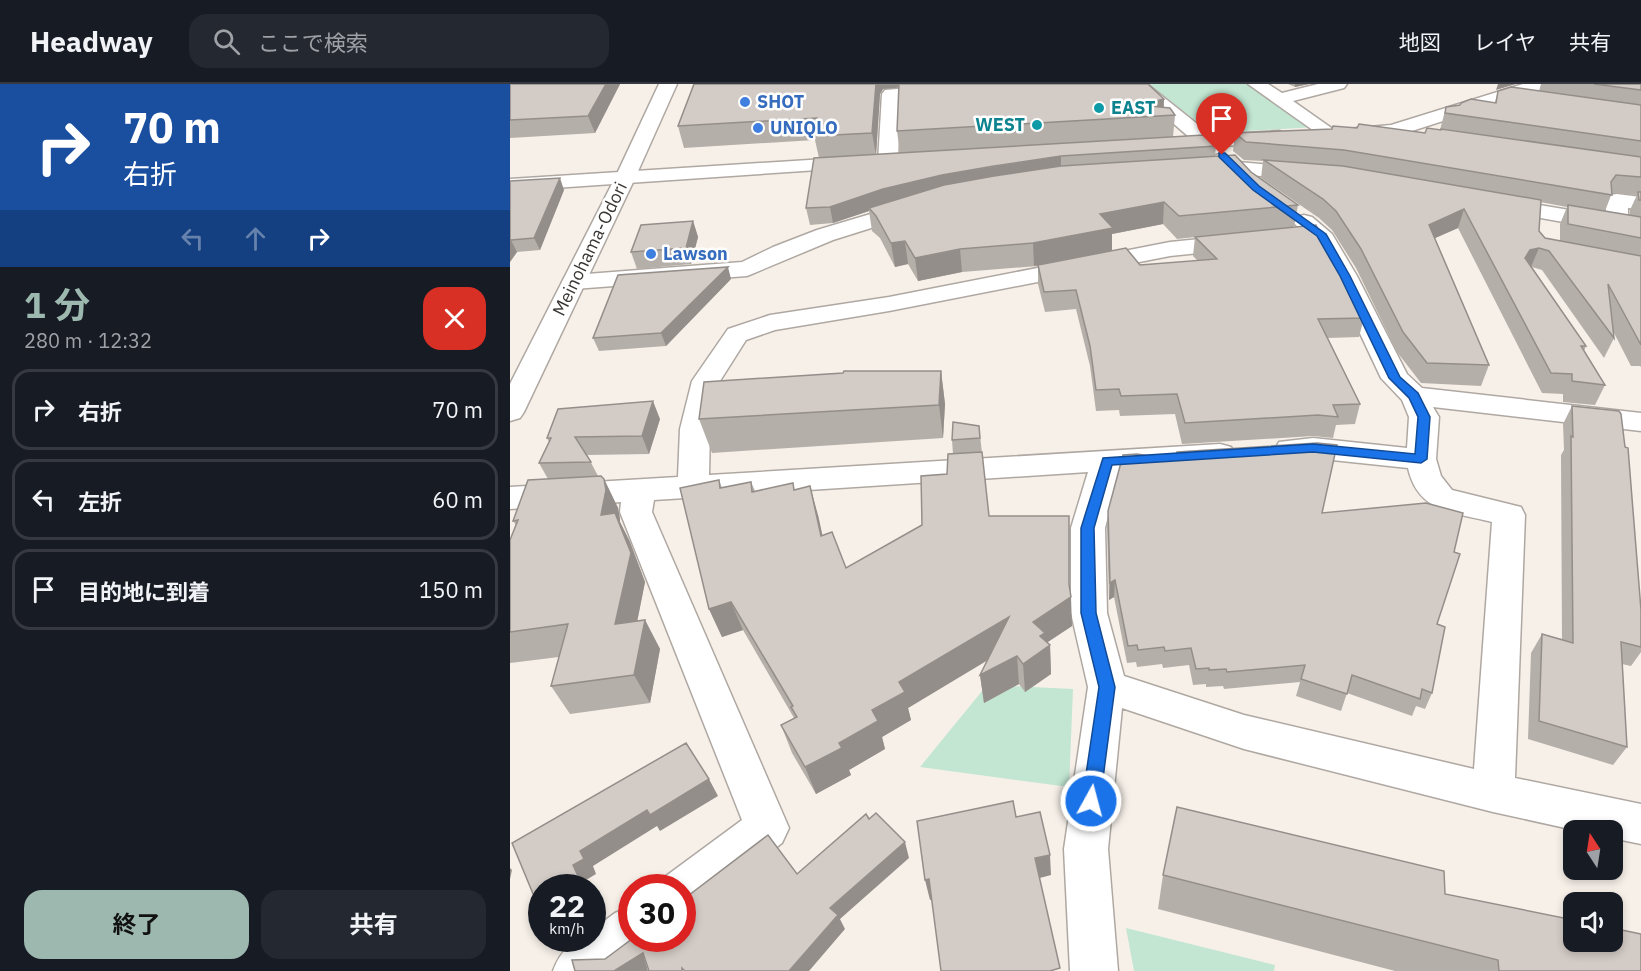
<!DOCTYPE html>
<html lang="ja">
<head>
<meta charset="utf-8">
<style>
  body { margin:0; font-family:"IBM Plex Sans","Noto Sans JP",sans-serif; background:#242831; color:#f1f3f6; height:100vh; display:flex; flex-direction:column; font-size:22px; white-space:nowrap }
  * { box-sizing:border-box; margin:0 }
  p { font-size:20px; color:#9ea1a6 }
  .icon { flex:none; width:33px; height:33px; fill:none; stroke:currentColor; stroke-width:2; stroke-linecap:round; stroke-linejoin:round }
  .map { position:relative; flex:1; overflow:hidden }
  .details { display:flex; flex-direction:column; background:#171b24; width:510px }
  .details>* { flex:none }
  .banner { background:#1a4fa0; color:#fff; overflow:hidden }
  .needle { width:39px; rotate:348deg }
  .tools { position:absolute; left:1053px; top:736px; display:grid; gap:12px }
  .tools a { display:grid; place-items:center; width:60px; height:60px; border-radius:12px; background:#171b24; box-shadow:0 3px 9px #0003; font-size:30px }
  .speed { position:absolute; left:18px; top:790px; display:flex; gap:12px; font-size:30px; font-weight:700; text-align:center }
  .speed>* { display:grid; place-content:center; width:78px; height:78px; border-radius:50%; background:#171b24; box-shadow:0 3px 9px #0003; line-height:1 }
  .speed small { font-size:15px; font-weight:400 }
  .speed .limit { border:9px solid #d22; background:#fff; color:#111 }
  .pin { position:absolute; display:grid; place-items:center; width:51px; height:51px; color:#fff; margin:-62px -26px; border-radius:50% 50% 50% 0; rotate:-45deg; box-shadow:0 0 6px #0007 }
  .pin .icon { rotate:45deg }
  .me { position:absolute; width:66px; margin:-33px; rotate:7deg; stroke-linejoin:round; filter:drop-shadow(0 0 4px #0008) }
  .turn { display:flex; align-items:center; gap:21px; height:126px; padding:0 24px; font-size:27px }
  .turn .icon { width:78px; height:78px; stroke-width:2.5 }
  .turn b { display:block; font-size:42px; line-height:51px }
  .lanes { display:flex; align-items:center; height:57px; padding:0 24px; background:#0003; justify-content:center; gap:30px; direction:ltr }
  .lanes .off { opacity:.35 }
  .round { display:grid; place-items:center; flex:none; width:63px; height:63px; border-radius:18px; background:#242831 }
  .overview { display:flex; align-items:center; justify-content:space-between; height:102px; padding:0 24px }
  h1 { font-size:36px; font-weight:700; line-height:45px; color:#9db8ae }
  .button { display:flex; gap:12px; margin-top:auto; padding:12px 24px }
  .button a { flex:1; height:69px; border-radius:18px; background:#9db8ae; color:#111; font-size:24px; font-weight:700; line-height:69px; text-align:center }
  .button a+a { background:#242831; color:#f1f3f6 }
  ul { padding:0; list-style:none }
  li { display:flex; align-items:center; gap:18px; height:81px; margin:0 12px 9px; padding:0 12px; border:3px solid #363941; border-radius:18px }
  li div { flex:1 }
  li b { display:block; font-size:22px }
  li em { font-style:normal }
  header { display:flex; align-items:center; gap:36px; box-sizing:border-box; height:84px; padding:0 30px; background:#171b24; border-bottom:2px solid #363941 }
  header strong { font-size:28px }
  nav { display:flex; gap:33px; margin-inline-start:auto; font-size:21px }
  .search { width:420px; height:54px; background:#242831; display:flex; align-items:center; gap:15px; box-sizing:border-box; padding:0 21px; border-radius:18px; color:#9ea1a6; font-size:22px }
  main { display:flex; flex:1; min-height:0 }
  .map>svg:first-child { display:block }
</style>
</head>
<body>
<header>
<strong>Headway</strong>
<div class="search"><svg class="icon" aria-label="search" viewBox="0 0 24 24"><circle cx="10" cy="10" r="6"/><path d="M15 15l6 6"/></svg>ここで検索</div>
<nav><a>地図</a><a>レイヤ</a><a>共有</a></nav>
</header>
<main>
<section class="details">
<div class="banner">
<div class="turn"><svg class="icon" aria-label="right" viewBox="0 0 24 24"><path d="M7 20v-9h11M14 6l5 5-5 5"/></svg><div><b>70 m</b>右折</div></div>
<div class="lanes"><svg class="icon off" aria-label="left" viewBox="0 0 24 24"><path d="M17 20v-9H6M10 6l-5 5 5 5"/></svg><svg class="icon off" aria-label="ahead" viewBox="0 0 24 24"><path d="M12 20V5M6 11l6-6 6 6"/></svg><svg class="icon" aria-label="right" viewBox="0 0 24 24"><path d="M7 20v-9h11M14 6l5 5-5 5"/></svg></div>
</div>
<div class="overview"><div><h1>1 分</h1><p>280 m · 12:32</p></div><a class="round" style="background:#d93025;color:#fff"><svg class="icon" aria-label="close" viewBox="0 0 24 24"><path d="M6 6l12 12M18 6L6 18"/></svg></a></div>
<ul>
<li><svg class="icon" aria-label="right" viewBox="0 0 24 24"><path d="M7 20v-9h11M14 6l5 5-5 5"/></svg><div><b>右折</b></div><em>70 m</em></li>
<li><svg class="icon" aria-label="left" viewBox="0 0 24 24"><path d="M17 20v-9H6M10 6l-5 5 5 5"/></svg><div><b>左折</b></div><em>60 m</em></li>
<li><svg class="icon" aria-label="arrive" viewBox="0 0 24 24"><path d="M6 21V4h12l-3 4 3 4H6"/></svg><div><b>目的地に到着</b></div><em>150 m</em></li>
</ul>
<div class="button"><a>終了</a><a>共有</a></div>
</section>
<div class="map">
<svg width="1131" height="887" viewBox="0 0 1131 887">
  <rect width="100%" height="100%" fill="#f7f0e9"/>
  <g fill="#c2e6d2">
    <path d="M639 0H742L806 43 701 49Z"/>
    <path d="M477 601 563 605 559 703 410 683Z"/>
    <path d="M616 844 765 881 764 887H624Z"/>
  </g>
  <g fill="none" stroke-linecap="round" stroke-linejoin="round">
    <g stroke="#afa8a2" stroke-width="3">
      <g id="street">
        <path d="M618 0H637L701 51 769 47 776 49 778 53 776 57 769 59 712 62 711 68 704 70 692 63 648 64 645 60 648 56 679 53Z"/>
        <path d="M738 0H758L772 9 808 0H837L834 4 783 17 830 50 828 54H814Z"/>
        <path d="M1013 0H1039L1036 4 883 53H837L835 49 837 45 881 41Z"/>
        <path d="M434 1 440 2 443 6 440 10 390 15 388 77 385 81H371L368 77 372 10 375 6Z"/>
        <path d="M346 73 353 75 356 79 353 83 0 107V95Z"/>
        <path d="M728 78 797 84 804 86 807 90 804 94 797 96 728 90 693 93 686 91 683 87 686 83Z"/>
        <path d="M1107 110 1131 113V125L1118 124V136L1131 138V152L987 126 979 125 976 120 979 115 987 114 1096 132V116L1099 111Z"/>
        <path d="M404 117 412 118 415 123 412 128 323 156 237 192 64 205 55 203 52 198 55 193 64 191 232 178 263 163 307 146Z"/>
        <path d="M794 131 802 133 822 150 847 192 897 290 912 304 1131 329V347L923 323 929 333 926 375 931 392 942 406 1011 423 1015 431 1005 694 1131 720V760L1102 754V747H1069L983 728 734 665 612 624 598 765 608 887H560L554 765 578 603 561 529V444L578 388 144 416 142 428 279 744 272 759 188 824 172 831V804H151L156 792 232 736 110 428 111 418 0 425V403L168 393 170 345 182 297 218 245 260 231 379 213 660 158 790 145 783 138 786 133ZM804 157 823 192 871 294 892 316 899 333 897 364 803 354 769 358 765 365 769 372 780 375 803 374 898 384C908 429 944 428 982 438L964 685 734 631 614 592 597 529 595 444 610 386 710 380 721 377 725 370 721 363 710 360 199 391 200 345 210 297 236 256 265 246 379 227 660 172Z"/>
        <path d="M122 822V855H142L139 863 107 887H43C50 868 61 855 82 855V846L105 829Z"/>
      </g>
    </g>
    <g stroke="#afa8a2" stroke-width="3">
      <path id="secondary" d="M149 0H167L125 94 14 328 10 334 0 337V300L105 94Z"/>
    </g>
    <use href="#street" fill="#fff" fill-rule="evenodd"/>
    <use href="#secondary" fill="#fff" fill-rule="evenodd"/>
  </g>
  <g fill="#b5afa9" fill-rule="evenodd">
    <path d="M0 0H110L85 49 0 54Z"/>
    <path d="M184 0H638L654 15V23L665 31 663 53 706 62 705 72 741 88 788 121 784 143 854 234 849 253 818 254 850 320 845 340 826 341 823 354 803 352 672 360 665 330 610 332 609 326 586 327 580 282 566 225 535 228 528 200V182L452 188 408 197 398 180 385 183 370 154 362 147 359 127 323 139 300 141 296 124 309 74 305 56 174 64 168 42ZM389 3 387 47 390 69 648 54 366 71 370 10 373 5ZM653 140 667 155 685 153 683 172 688 177 630 181 602 167V150Z"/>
    <path d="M778 0H799L785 3Z"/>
    <path d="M1031 0H1131V283L1130 282H1121L1103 247 1104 254 1094 274 1032 186 1022 183 1076 262 1074 267 1095 301 1085 321 1053 318V310L1032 309 948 144 925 154 979 281 971 302 911 299 887 268 846 184 822 146 809 134 751 94 753 77 734 76 723 67 725 49 847 44 915 49 930 46 936 23 985 18 988 7H1029ZM1102 109 1127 111 1120 126V132L1095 127ZM1030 118 1057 123 1050 140V157L1035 154 1029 147Z"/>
    <path d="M0 97 54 106 30 166 7 168 0 178Z"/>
    <path d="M183 137 188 153 181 180 127 185 121 168Z"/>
    <path d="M221 195 156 262 89 267 83 254Z"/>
    <path d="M431 287 435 320 433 354 202 369 189 335Z"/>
    <path d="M1062 322 1131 526V568L1121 582 1112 580 1117 663 1103 681 1018 655 1021 569 1032 550 1052 555 1051 371 1054 366 1053 340Z"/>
    <path d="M150 335 139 370 77 371 88 392 94 395 108 424 110 435V438L120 458 135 498 127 537 135 536 150 565 140 619 60 630 41 602 49 573 0 579V456L6 441 3 437 38 395 29 379 39 358 37 354Z"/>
    <path d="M469 342 479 432 559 501 562 542 537 558 540 561 541 590 515 608 509 600 474 619 470 591 478 576 398 624 401 636 372 653 375 665 339 686 341 691 306 710 282 669 271 641 284 634 233 546 212 553 199 525 209 396 212 404 241 398 245 407 285 405 308 431 312 451 336 484 412 441 437 390 443 370 442 356Z"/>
    <path d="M598 427 812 429 927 540 922 609 915 625 906 622 902 632 837 609 831 627 786 612 790 598 714 605 713 602 696 603V600L683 601 679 581 653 584 652 580 627 583 626 578 617 579 604 513 599 516 597 444Z"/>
    <path d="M653 791 935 810 1131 887H885L648 825Z"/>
  </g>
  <g fill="#948e8a">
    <path d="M96 0H110L85 49 78 32Z"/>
    <path d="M366 0H432L373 5 370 10 366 71 362 49Z"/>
    <path d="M785 0H799L785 3Z"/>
    <path d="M988 0H1006L986 6Z"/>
    <path d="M654 15 653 32 629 21Z"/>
    <path d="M551 72V88L359 124V127L323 139 320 123 373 105 432 91Z"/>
    <path d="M50 94 54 106 30 166 24 154Z"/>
    <path d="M654 118 653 140 602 150V167L524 182 523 159 590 130Z"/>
    <path d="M954 125 948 144 914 159 919 141Z"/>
    <path d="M183 137 188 153 181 180 176 164Z"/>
    <path d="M1 156 7 168 0 178V157Z"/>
    <path d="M395 157 398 180 385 183 381 159Z"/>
    <path d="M1029 164 1021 183 1015 174 1020 166Z"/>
    <path d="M450 165 452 188 408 197 405 174Z"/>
    <path d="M218 183 221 195 156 262 151 249Z"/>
    <path d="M431 287 435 320 433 354 429 321Z"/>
    <path d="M143 317 150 335 139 370 132 352Z"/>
    <path d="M94 395 108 424 110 435V438L120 458 135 498 121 569 105 540 91 431Z"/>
    <path d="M300 402 308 431 319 481 311 452Z"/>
    <path d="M605 496 604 513 599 516 600 499Z"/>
    <path d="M561 513 562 542 535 560 540 561 541 590 515 608 513 580 523 538Z"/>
    <path d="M221 518 233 546 212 553 199 525Z"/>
    <path d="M499 533 501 562 398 624 401 636 372 653 375 665 339 686 341 691 306 710 295 683 329 659 389 598Z"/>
    <path d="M135 536 150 565 140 619 124 591Z"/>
    <path d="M507 572 509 600 474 619 470 591Z"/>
    <path d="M199 695 208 712 150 747 147 742 83 782 86 790 76 796 80 804H47L63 781 70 767 137 726Z"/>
    <path d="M395 758 399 774 330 835 335 845 299 887H279L320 824Z"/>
    <path d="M540 771 541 791 526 795 525 774Z"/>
    <path d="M0 784 2 786 0 795Z"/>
    <path d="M419 795 424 815 420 816 415 796Z"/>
    <path d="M32 814V823L26 817Z"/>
    <path d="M133 869 138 887H104Z"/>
  </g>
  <g fill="#d3cbc5" stroke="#948e8a" stroke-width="1.5">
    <path d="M0 0H96L78 32 0 36Z"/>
    <path d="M184 0H366L362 49 305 52 307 34 168 42Z"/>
    <path d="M389 0H638L654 15 629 21 660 24 665 31 387 47Z"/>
    <path d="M1084 0H1131V6Z"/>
    <path d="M1001 3 1131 21V57L935 29 936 23 950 21 951 19 961 15 986 19 988 7Z"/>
    <path d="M849 40 915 49 917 44 931 46V45L1131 73V93L1106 91 1101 98 1102 111 834 66 736 58 725 49 822 45 823 42 847 44Z"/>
    <path d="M694 51 706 62 551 72 484 82 432 91 373 105 320 123 296 124 304 74Z"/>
    <path d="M725 71 741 88 788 121 669 132 654 118 590 130 603 144 523 159 450 165 405 174 395 157 381 159 366 132 359 124 434 101 484 92 551 82Z"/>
    <path d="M754 76 833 82 1031 116 1029 147 1035 154 1131 172V261L1098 200 1104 254 1039 167 1029 164 1020 166 1015 174 1076 262H1071L1095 301 1062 297V290L1041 289 954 125 919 141 979 281 917 279 893 248 851 165 826 127 813 115Z"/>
    <path d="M50 94 24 154 1 156 0 157V97Z"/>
    <path d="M1128 108H1131V116H1129Z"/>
    <path d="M1058 121 1131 133V154L1058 140Z"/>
    <path d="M183 137 176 164 121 168 131 141Z"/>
    <path d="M806 141 854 234 808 235 850 320 823 321 828 333 808 331 675 339 667 310 611 312 609 305 586 306 580 262 566 206 534 208 528 181 616 164 630 181 707 175 685 153Z"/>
    <path d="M218 183 151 249 83 254 108 191Z"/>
    <path d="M334 287H431L429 321 189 335 194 298 333 289Z"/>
    <path d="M143 317 132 352 65 353 81 378 29 379 41 354H37L48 325Z"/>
    <path d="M1062 322 1109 327 1111 330 1115 363 1118 364 1131 526V563L1111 558 1117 663 1029 637 1032 550 1063 559 1061 352 1063 353Z"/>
    <path d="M443 338 469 342 470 354 442 356Z"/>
    <path d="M807 359 827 361 812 429 916 419 953 429 944 468 950 470 927 540 935 543 922 609 912 605 910 615 842 591 837 610 791 595 795 581 717 588 716 585 699 586V584L686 585 681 564 655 567 654 563 628 566 627 561 618 562 605 496 600 499 598 427 613 371 627 370 665 376 667 368Z"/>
    <path d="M472 368 479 432H559V500L561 513 523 538 535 549 530 552 540 561 513 580 507 572 470 591 499 533 389 598 395 608 362 626 368 637 329 659 332 664 295 683 271 641 287 633 281 623 283 622 221 518 199 525 170 404 209 396 210 404 241 398 242 408 283 399 284 406 300 402 311 452 322 448 336 484 412 441 411 392 437 390 438 370Z"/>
    <path d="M91 392 94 395 96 406 91 431 105 429 121 469 105 540 135 536 124 591 41 602 58 540 0 548V456L8 436 3 437 18 396Z"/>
    <path d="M176 659 199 695 140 731 137 726 70 767 74 775 63 781 68 792 47 804H32V814L26 817 2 759Z"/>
    <path d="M503 717 506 733 530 728 540 771 525 774 550 884 540 887H431L419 795 415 796 407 737Z"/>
    <path d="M667 723 934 787 935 810 1064 836V858H1102V844L1131 850V887H989L988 876 653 791Z"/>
    <path d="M366 729 395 758 320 824 328 831 279 887H175L172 884V887H139L133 869 104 887H65L62 876 95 875 122 855H172V813L179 811 258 751 287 790 356 730 359 735Z"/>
  </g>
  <path fill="#1a73e8" stroke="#114b97" stroke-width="1.5" d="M709 69H715L749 102 816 150 840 192 890 293 908 309 920 333 917 375 911 379 803 368 602 381 584 444 586 529 605 603 590 717 588 723 581 725 575 723 572 717 589 603 571 529V444L593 374 803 360 905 370 908 333 899 314 879 294 830 192 807 152 743 106 709 73Z"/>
  <g fill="#3f7fe0" stroke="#fff" stroke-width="2">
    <circle cx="235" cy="18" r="6"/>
    <circle cx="248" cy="44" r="6"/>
    <circle cx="141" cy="170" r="6"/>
  </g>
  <g fill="#0f9aa8" stroke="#fff" stroke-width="2">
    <circle cx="589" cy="24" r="6"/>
    <circle cx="527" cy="41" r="6"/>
  </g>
  <g text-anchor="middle" stroke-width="5" stroke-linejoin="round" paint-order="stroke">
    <g font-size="18" font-weight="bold" fill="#366cbe" stroke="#fff" text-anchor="start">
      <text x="247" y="24">SHOT</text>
      <text x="260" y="50">UNIQLO</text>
      <text x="153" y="176">Lawson</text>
    </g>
    <g font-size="18" font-weight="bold" fill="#0d838f" stroke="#fff" text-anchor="start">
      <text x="601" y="30">EAST</text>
      <text x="515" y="47" text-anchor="end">WEST</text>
    </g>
    <g font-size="18" fill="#383533" stroke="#fff">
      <text transform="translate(80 165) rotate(-64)" y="6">Meinohama-Odori</text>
    </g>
  </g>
</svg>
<div class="tools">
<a><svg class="needle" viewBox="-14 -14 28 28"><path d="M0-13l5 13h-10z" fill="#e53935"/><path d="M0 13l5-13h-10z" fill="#9ea1a6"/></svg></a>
<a><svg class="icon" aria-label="sound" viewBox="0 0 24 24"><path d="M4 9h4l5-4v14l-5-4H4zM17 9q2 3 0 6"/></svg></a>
</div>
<div class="speed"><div>22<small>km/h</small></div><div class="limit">30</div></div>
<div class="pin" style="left:712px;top:71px;background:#d93025"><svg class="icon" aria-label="arrive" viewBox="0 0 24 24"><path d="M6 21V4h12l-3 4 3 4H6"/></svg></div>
<svg class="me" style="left:581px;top:717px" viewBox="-20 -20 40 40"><circle r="17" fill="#1a73e8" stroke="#fff" stroke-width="3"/><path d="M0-11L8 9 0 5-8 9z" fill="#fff"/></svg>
</div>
</main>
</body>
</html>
